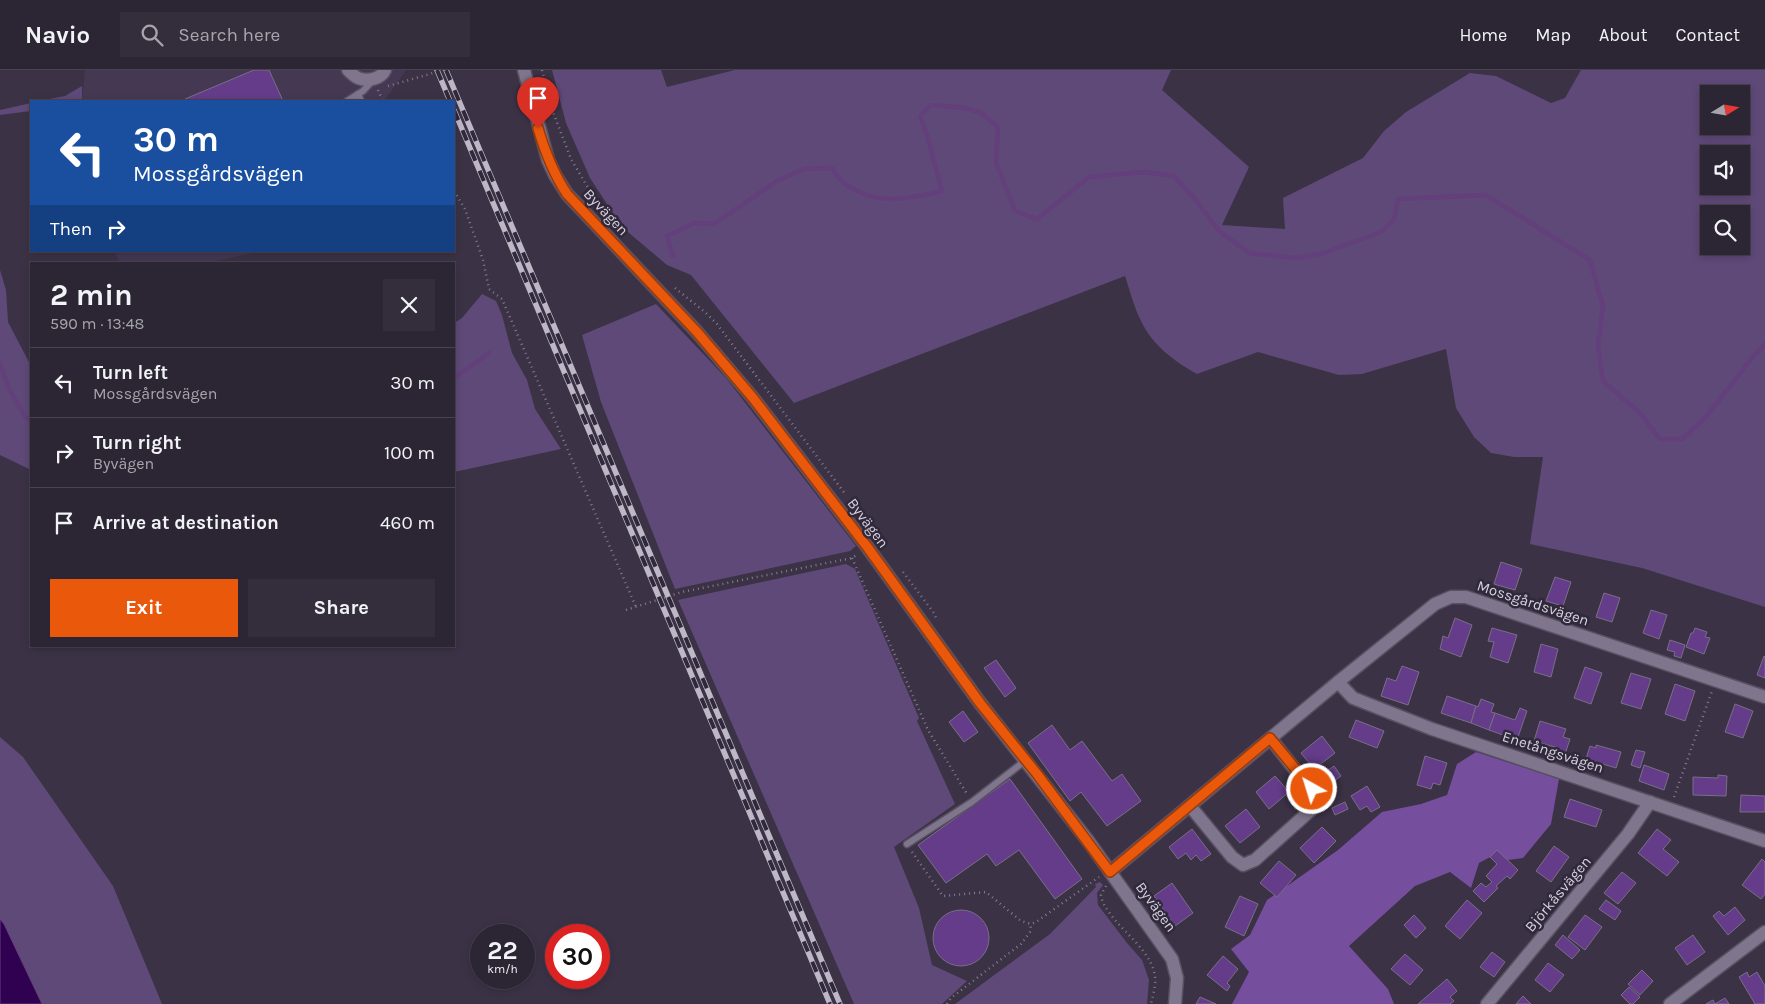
<!DOCTYPE html>
<html lang="en">
<head>
<meta charset="utf-8">
<style>
  body { margin:0; font-family:Karla,sans-serif; background:#342e3c; color:#f1f3f6; height:100vh; display:flex; flex-direction:column; font-size:19px; white-space:nowrap }
  * { box-sizing:border-box; margin:0 }
  p { font-size:16px; color:#a6a5ac }
  .icon { flex:none; width:28px; height:28px; fill:none; stroke:currentColor; stroke-width:2; stroke-linecap:round; stroke-linejoin:round }
  .map { position:relative; flex:1; overflow:hidden }
  .details { position:absolute; left:30px; top:192px; width:425px; height:385px; display:flex; flex-direction:column; background:#2c2634; border-radius:0px; box-shadow:0 2px 8px #0003,0 0 0 1px #48434f }
  .details>* { flex:none }
  .top-card { position:absolute; left:30px; top:30px; width:425px; height:152px; border-radius:0px; box-shadow:0 2px 8px #0003,0 0 0 1px #48434f; background:#1a4fa0; color:#fff; overflow:hidden }
  .needle { width:32px; rotate:79deg }
  .tools { position:absolute; left:1700px; top:15px; display:grid; gap:10px }
  .tools a { display:grid; place-items:center; width:50px; height:50px; border-radius:0px; background:#2c2634; box-shadow:0 2px 8px #0003,0 0 0 1px #48434f; font-size:25px }
  .speed { position:absolute; left:470px; top:854px; display:flex; gap:10px; font-size:25px; font-weight:700; text-align:center }
  .speed>* { display:grid; place-content:center; width:65px; height:65px; border-radius:50%; background:#2c2634; box-shadow:0 2px 8px #0003,0 0 0 1px #48434f; line-height:1 }
  .speed small { font-size:12px; font-weight:400 }
  .speed .limit { border:8px solid #d22; background:#fff; color:#111 }
  .pin { position:absolute; display:grid; place-items:center; width:42px; height:42px; color:#fff; margin:-51px -21px; border-radius:50% 50% 50% 0; rotate:-45deg; box-shadow:0 0 5px #0007 }
  .pin .icon { rotate:45deg }
  .me { position:absolute; width:55px; margin:-28px; rotate:321deg; stroke-linejoin:round; filter:drop-shadow(0 0 4px #0008) }
  .turn { display:flex; align-items:center; gap:18px; height:105px; padding:0 20px; font-size:22px }
  .turn .icon { width:65px; height:65px; stroke-width:2.5 }
  .turn b { display:block; font-size:35px; line-height:42px }
  .then { display:flex; align-items:center; height:48px; padding:0 20px; background:#0003; gap:10px; font-size:19px }
  .round { display:grid; place-items:center; flex:none; width:52px; height:52px; border-radius:0px; background:#342e3c }
  .overview { display:flex; align-items:center; justify-content:space-between; height:85px; padding:0 20px }
  h1 { font-size:30px; font-weight:700; line-height:38px }
  .primary-button { display:flex; gap:10px; margin-top:auto; padding:10px 20px }
  .primary-button a { flex:1; height:58px; border-radius:0px; background:#ea580c; color:#fff; font-size:20px; font-weight:700; line-height:58px; text-align:center }
  .primary-button a+a { background:#342e3c; color:#f1f3f6 }
  ul { padding:0; list-style:none }
  li { display:flex; align-items:center; gap:15px; height:70px; padding:0 20px; border-top:1px solid #48434f }
  li div { flex:1 }
  li b { display:block; font-size:19px }
  li em { font-style:normal }
  header { display:flex; align-items:center; gap:30px; box-sizing:border-box; height:70px; padding:0 25px; background:#2c2634; border-bottom:1px solid #48434f }
  header strong { font-size:24px }
  nav { display:flex; gap:28px; margin-inline-start:auto; font-size:18px }
  .search { width:350px; height:45px; background:#342e3c; display:flex; align-items:center; gap:12px; box-sizing:border-box; padding:0 18px; border-radius:0px; color:#a6a5ac; font-size:19px }
  .map>svg:first-child { display:block }
</style>
</head>
<body>
<header>
<strong>Navio</strong>
<div class="search"><svg class="icon" aria-label="search" viewBox="0 0 24 24"><circle cx="10" cy="10" r="6"/><path d="M15 15l6 6"/></svg>Search here</div>
<nav><a>Home</a><a>Map</a><a>About</a><a>Contact</a></nav>
</header>
<div class="map">
<svg width="1765" height="934" viewBox="0 0 1765 934">
  <rect width="100%" height="100%" fill="#3b3246"/>
  <g fill="#443853">
    <path d="M85 0H406L387 27 389 31H82Z"/>
    <path d="M115 181H262L202 194H120Z"/>
  </g>
  <g fill="#5f4978" fill-rule="evenodd">
    <path d="M552 0H661L667 17 735 0H1171L1162 20 1249 97 1222 155 1285 159 1283 128 1363 88 1384 61 1406 42 1470 3 1496 6 1551 33 1565 28 1581 0H1765V537L1642 498 1530 474 1543 387H1514L1491 383 1474 367 1456 338 1446 279 1362 304 1339 305 1258 282 1197 304C1174 291 1153 276 1141 251 1134 237 1130 221 1125 206L794 333 691 205 667 195 622 157 590 108 566 53ZM1709 24H1741V56H1709ZM1709 84H1741V116H1709ZM1709 144H1741V176H1709Z"/>
    <path d="M82 16V31H39L65 26Z"/>
    <path d="M31 33V41L0 45V40Z"/>
    <path d="M0 200 6 220 8 252 31 296V400L0 385Z"/>
    <path d="M482 224 496 231 502 245 512 283 527 310 535 339 561 379 454 402V253L462 248Z"/>
    <path d="M656 234 726 308 856 476 850 481 675 519 601 332 582 265Z"/>
    <path d="M846 494 855 499 919 648 917 651 955 734 894 777 919 838 932 895 967 911 942 934H854L678 530Z"/>
    <path d="M0 667 23 687 113 816 162 934H42L0 849Z"/>
    <path d="M1100 812 1103 815 1097 823 1098 835 1127 873 1142 890 1149 910 1147 934H955L1050 864 1096 817 1095 814Z"/>
  </g>
  <path fill="#764e9e" d="M1476 682 1559 709 1551 754 1523 788 1508 790 1496 784 1479 793 1471 818 1450 802 1415 816 1349 876 1388 919 1394 934H1232L1249 902 1231 879 1250 865 1267 830 1338 780 1382 742 1421 734 1447 725 1457 694Z"/>
  <path fill="#310151" stroke="#633f7b" d="M0 849 4 854 42 934H0Z"/>
  <g fill="none" stroke-linecap="round" stroke-linejoin="round">
    <g stroke="#633f7b" stroke-width="4.5">
      <path d="M673 186 667 166 695 153 714 154 777 111 804 99 832 98C836 103 839 110 844 113 876 137 907 129 942 121L927 65 920 46 931 35 964 38 980 42 998 57 996 93 1015 141 1037 149 1089 107 1144 102 1174 106 1194 128 1219 161 1249 183 1296 188 1321 184 1381 162 1394 149 1398 129 1486 125 1590 190 1603 237 1598 276 1603 311 1639 342 1660 369H1682L1706 347 1752 288 1765 274"/>
      <path d="M0 293 8 317 25 347 31 349"/>
      <path d="M454 308 489 283"/>
    </g>
  </g>
  <g fill="#643c8a" stroke="#796f85">
    <path d="M254 0H269L283 31H186L185 29Z"/>
    <path d="M1501 492 1522 499 1515 520 1494 514Z"/>
    <path d="M1555 507 1571 512 1563 536 1546 531Z"/>
    <path d="M1604 523 1620 528 1612 552 1596 547Z"/>
    <path d="M1651 540 1667 545 1659 569 1643 563Z"/>
    <path d="M1455 548 1472 555 1461 587 1440 579 1443 566 1448 568Z"/>
    <path d="M1492 558 1517 565 1508 593 1490 587 1494 572 1488 571Z"/>
    <path d="M1695 558 1707 562 1705 567 1710 568 1704 584 1686 577 1691 563H1693Z"/>
    <path d="M1670 570 1685 575 1681 588 1674 586 1675 582 1667 580Z"/>
    <path d="M1541 574 1558 579 1551 607 1534 602Z"/>
    <path d="M1764 586 1765 587V608L1757 605Z"/>
    <path d="M996 590 1016 618 1005 627 984 598Z"/>
    <path d="M1402 596 1419 602 1408 635 1381 626 1387 608 1396 611Z"/>
    <path d="M1585 597 1602 603 1591 634 1574 628Z"/>
    <path d="M1631 603 1651 609 1641 639 1621 633Z"/>
    <path d="M1675 614 1695 621 1685 651 1665 644Z"/>
    <path d="M1447 626 1476 636 1471 653 1441 643Z"/>
    <path d="M1481 629 1494 634 1491 642 1495 643 1489 660 1471 653 1476 636 1478 637Z"/>
    <path d="M1735 634 1753 641 1743 668 1725 662Z"/>
    <path d="M1520 638 1527 641 1517 670 1489 660 1495 643 1515 650Z"/>
    <path d="M963 641 978 662 964 672 949 652Z"/>
    <path d="M1356 650 1384 661 1377 678 1349 667Z"/>
    <path d="M1540 651 1566 659 1563 667 1570 669 1565 684 1557 682 1558 678 1534 671Z"/>
    <path d="M1052 655 1070 680 1082 671 1112 711 1122 704 1141 731 1107 756 1081 722 1070 731 1028 673Z"/>
    <path d="M1322 666 1335 683 1314 699 1301 683Z"/>
    <path d="M1596 675 1621 682 1616 698 1586 689 1590 676 1596 678Z"/>
    <path d="M1636 680 1645 682 1640 698 1631 695Z"/>
    <path d="M1425 686 1447 693 1440 715 1433 713 1431 719 1417 715Z"/>
    <path d="M1644 695 1669 704 1664 720 1639 711Z"/>
    <path d="M1334 696 1341 706 1329 715 1321 705Z"/>
    <path d="M1718 705 1727 706 1726 726 1693 725V707L1718 708Z"/>
    <path d="M1275 706 1289 722 1269 739 1256 722Z"/>
    <path d="M1010 709 1082 809 1055 829 1019 780 996 796 987 784 946 813 918 775Z"/>
    <path d="M1367 716 1380 737 1371 742 1367 736 1360 740 1351 726Z"/>
    <path d="M1741 725 1765 726V742H1740Z"/>
    <path d="M1570 729 1602 740 1596 757 1564 747Z"/>
    <path d="M1345 732 1348 739 1335 745 1332 738Z"/>
    <path d="M1246 739 1260 757 1240 773 1225 756Z"/>
    <path d="M1322 757 1336 771 1314 793 1300 778Z"/>
    <path d="M1192 759 1211 784 1201 791 1196 785 1191 790 1186 783 1178 789 1169 777Z"/>
    <path d="M1657 759 1671 770 1663 779 1679 792 1667 806 1638 783Z"/>
    <path d="M1554 776 1569 787 1551 812 1536 801Z"/>
    <path d="M1497 780 1518 800 1510 809 1507 806 1496 816 1498 818 1484 832 1473 821 1481 813 1486 817 1492 812 1486 806 1497 794 1490 787Z"/>
    <path d="M1762 789 1765 792V824L1761 829 1742 815Z"/>
    <path d="M1279 791 1296 805 1277 827 1260 813Z"/>
    <path d="M1622 802 1636 813 1618 834 1604 823Z"/>
    <path d="M1172 813 1193 843 1175 856 1154 826Z"/>
    <path d="M1240 826 1258 834 1244 866 1225 857Z"/>
    <path d="M1467 830 1482 843 1460 869 1445 856Z"/>
    <path d="M1606 830 1621 841 1615 850 1599 839Z"/>
    <path d="M1735 837 1745 850 1728 865 1713 846 1719 841 1724 846Z"/>
    <circle cx="961" cy="868" r="28"/>
    <path d="M1414 845 1426 858 1416 868 1404 855Z"/>
    <path d="M1585 845 1602 857 1585 880 1568 867Z"/>
    <path d="M1563 865 1580 880 1572 889 1555 875Z"/>
    <path d="M1693 865 1705 882 1687 895 1675 878Z"/>
    <path d="M1492 882 1505 892 1494 907 1480 897Z"/>
    <path d="M1405 884 1423 900 1410 915 1391 899Z"/>
    <path d="M1223 886 1238 899 1227 913 1230 916 1227 921 1207 905Z"/>
    <path d="M1548 893 1564 905 1550 922 1535 910Z"/>
    <path d="M1642 900 1653 911 1640 925 1628 914Z"/>
    <path d="M1747 902 1749 907 1757 902 1765 916V933L1763 934H1755L1739 907Z"/>
    <path d="M1447 909 1457 921 1450 927 1454 931 1450 934H1418Z"/>
    <path d="M1629 917 1640 927 1633 934H1630L1621 925Z"/>
    <path d="M1523 926 1531 934H1516Z"/>
    <path d="M1200 927 1216 934H1196Z"/>
    <path d="M1725 928 1729 934H1706L1713 930 1715 934Z"/>
  </g>
  <g fill="none" stroke-linecap="round" stroke-linejoin="round">
    <g stroke="#585061" stroke-width="9">
      <g id="lane">
        <path d="M358 24 361 31"/>
        <path d="M347 31 363 21 373 10"/>
        <path d="M907 774 972 732 1026 690"/>
      </g>
    </g>
    <g stroke="#585061" stroke-width="15">
      <g id="street">
        <path d="M348 0C351 3 355 7 358 8 367 12 381 9 385 0"/>
        <path d="M1338 612 1353 628 1432 659 1765 771"/>
        <path d="M1190 736 1232 787 1243 795 1255 790 1312 739 1318 729 1271 669"/>
        <path d="M1110 802 1338 612 1435 534 1451 527H1466L1765 627"/>
        <path d="M1487 934 1628 764 1650 732"/>
        <path d="M1670 934 1765 862"/>
      </g>
    </g>
    <g stroke="#585061" stroke-width="15">
      <path id="secondary" d="M524 0 548 90 555 105 567 124 697 262 753 328 868 478 980 633 1089 772 1172 889 1177 908 1175 934"/>
    </g>
    <g stroke="#847c8d" stroke-width="2.5" stroke-dasharray="1 4" stroke-linecap="butt">
      <path d="M542 0 553 42 571 89 600 138"/>
      <path d="M388 16 430 4 439 0"/>
      <path d="M378 20 383 31"/>
      <path d="M454 121 465 139 483 190 489 219 502 229 636 537"/>
      <path d="M675 218 706 243 717 254 846 425"/>
      <path d="M852 488 928 660 967 724"/>
      <path d="M903 502 934 543 936 548"/>
      <path d="M626 540 682 522 852 488 858 484"/>
      <path d="M1674 727 1712 621"/>
      <path d="M912 782 943 826 986 822 1021 851 1031 854 1036 852 1099 807"/>
      <path d="M1106 816 1101 825C1102 833 1106 838 1111 845 1125 864 1152 882 1155 907 1156 916 1153 925 1151 934"/>
      <path d="M947 934 951 928 1021 874 1030 862 1031 854"/>
    </g>
    <use href="#lane" stroke="#7f758c" stroke-width="6"/>
    <use href="#street" stroke="#7f758c" stroke-width="12"/>
    <use href="#secondary" stroke="#7f758c" stroke-width="12"/>
    <g stroke="#beb7c5" stroke-width="5.5">
      <g id="rail">
        <path d="M437 0 450 31"/>
        <path d="M446 0 840 934"/>
        <path d="M454 40 830 934"/>
      </g>
    </g>
    <use href="#rail" stroke="#30283b" stroke-width="4" stroke-dasharray="11" stroke-linecap="butt"/>
  </g>
  <g fill="none" stroke-linecap="round" stroke-linejoin="round">
    <g stroke="#983908" stroke-width="12">
      <path id="route" d="M538 58C545 82 553 103 567 124L697 262 753 328 868 478 980 633 1037 704 1110 802 1270 668 1312 719"/>
    </g>
    <use href="#route" stroke="#ea580c" stroke-width="9"/>
  </g>
  <g text-anchor="middle" stroke-width="5" stroke-linejoin="round" paint-order="stroke">
    <g font-size="15" fill="#d7d1de" stroke="#30283b">
      <text transform="translate(606 142) rotate(47)" y="5">Byvägen</text>
      <text transform="translate(868 453) rotate(53)" y="5">Byvägen</text>
      <text transform="translate(1533 533) rotate(18)" y="5">Mossgårdsvägen</text>
      <text transform="translate(1553 682) rotate(18)" y="5">Enetångsvägen</text>
      <text transform="translate(1558 824) rotate(-50)" y="5">Björkåsvägen</text>
      <text transform="translate(1156 837) rotate(54)" y="5">Byvägen</text>
    </g>
  </g>
</svg>
<div class="tools">
<a><svg class="needle" viewBox="-14 -14 28 28"><path d="M0-13l5 13h-10z" fill="#e53935"/><path d="M0 13l5-13h-10z" fill="#a6a5ac"/></svg></a>
<a><svg class="icon" aria-label="sound" viewBox="0 0 24 24"><path d="M4 9h4l5-4v14l-5-4H4zM17 9q2 3 0 6"/></svg></a>
<a><svg class="icon" aria-label="search" viewBox="0 0 24 24"><circle cx="10" cy="10" r="6"/><path d="M15 15l6 6"/></svg></a>
</div>
<div class="speed"><div>22<small>km/h</small></div><div class="limit">30</div></div>
<div class="pin" style="left:538px;top:58px;background:#d93025"><svg class="icon" aria-label="arrive" viewBox="0 0 24 24"><path d="M6 21V4h12l-3 4 3 4H6"/></svg></div>
<svg class="me" style="left:1312px;top:719px" viewBox="-20 -20 40 40"><circle r="17" fill="#ea580c" stroke="#fff" stroke-width="3"/><path d="M0-11L8 9 0 5-8 9z" fill="#fff"/></svg>
<div class="top-card">
<div class="turn"><svg class="icon" aria-label="left" viewBox="0 0 24 24"><path d="M17 20v-9H6M10 6l-5 5 5 5"/></svg><div><b>30 m</b>Mossgårdsvägen</div></div>
<div class="then">Then<svg class="icon" aria-label="right" viewBox="0 0 24 24"><path d="M7 20v-9h11M14 6l5 5-5 5"/></svg></div>
</div>
<section class="details">
<div class="overview"><div><h1>2 min</h1><p>590 m · 13:48</p></div><a class="round"><svg class="icon" aria-label="close" viewBox="0 0 24 24"><path d="M6 6l12 12M18 6L6 18"/></svg></a></div>
<ul>
<li><svg class="icon" aria-label="left" viewBox="0 0 24 24"><path d="M17 20v-9H6M10 6l-5 5 5 5"/></svg><div><b>Turn left</b><p>Mossgårdsvägen</p></div><em>30 m</em></li>
<li><svg class="icon" aria-label="right" viewBox="0 0 24 24"><path d="M7 20v-9h11M14 6l5 5-5 5"/></svg><div><b>Turn right</b><p>Byvägen</p></div><em>100 m</em></li>
<li><svg class="icon" aria-label="arrive" viewBox="0 0 24 24"><path d="M6 21V4h12l-3 4 3 4H6"/></svg><div><b>Arrive at destination</b></div><em>460 m</em></li>
</ul>
<div class="primary-button"><a>Exit</a><a>Share</a></div>
</section>
</div>
</body>
</html>
